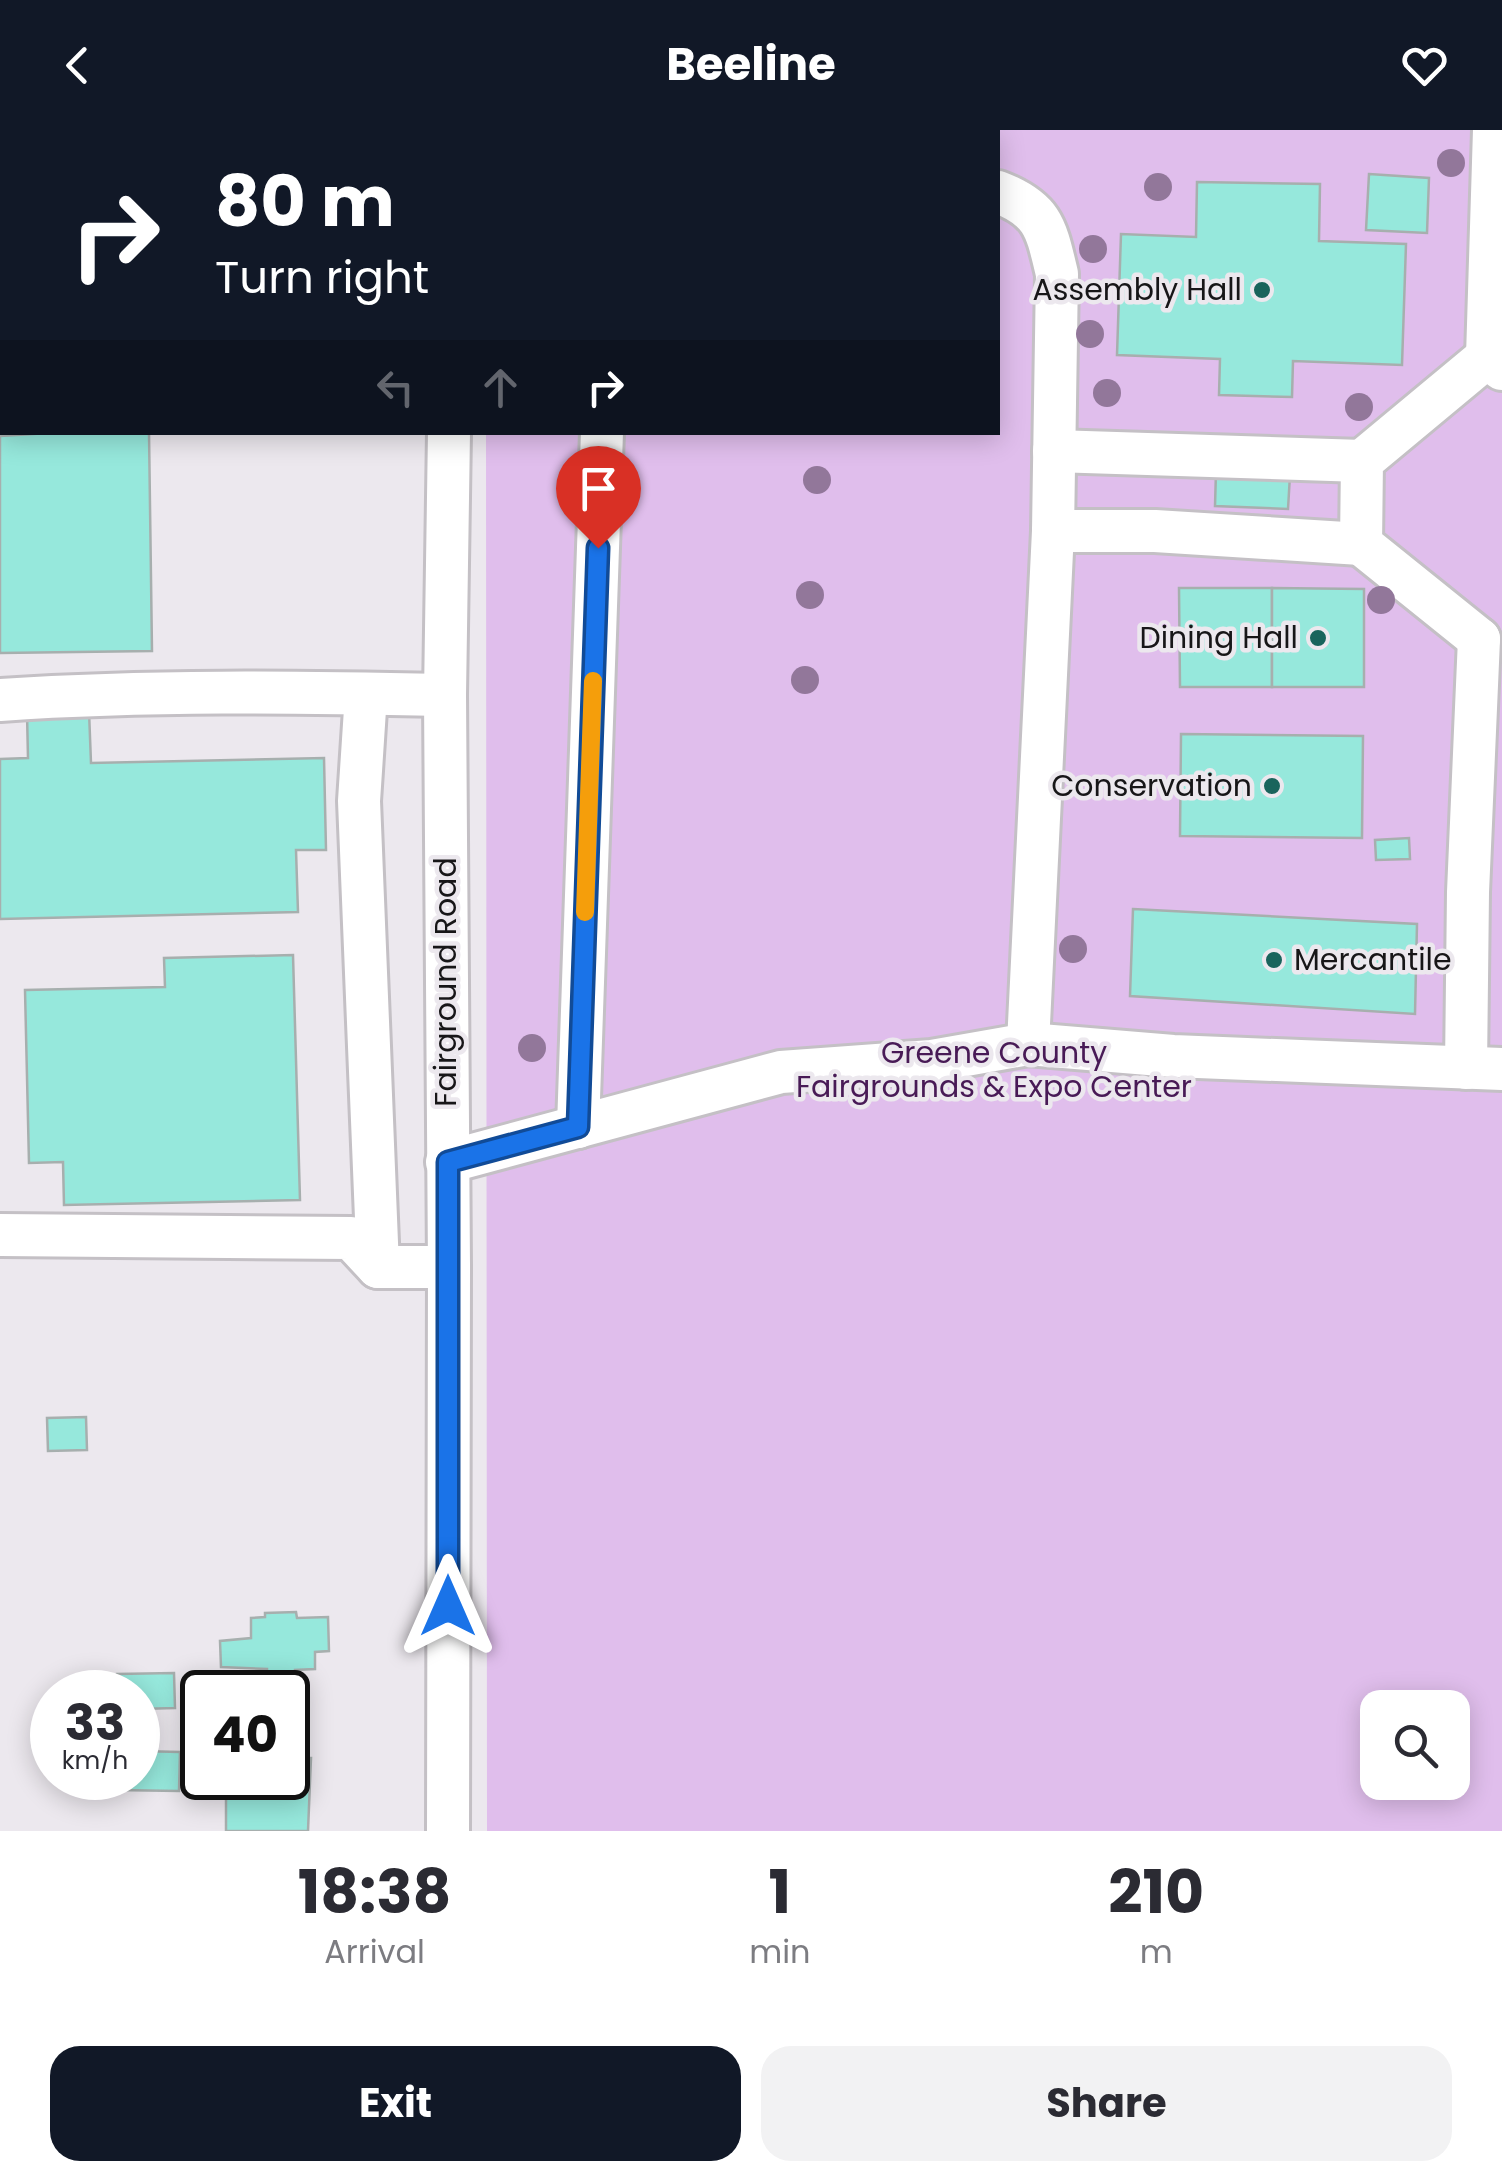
<!DOCTYPE html>
<html lang="en">
<head>
<meta charset="utf-8">
<style>
  body { margin:0; font-family:Poppins,sans-serif; background:#f2f2f3; color:#2b2b33; height:100vh; display:flex; flex-direction:column; font-size:38px; white-space:nowrap }
  * { box-sizing:border-box; margin:0 }
  p { font-size:32px; color:#7c7c81 }
  .icon { flex:none; width:55px; height:55px; fill:none; stroke:currentColor; stroke-width:2; stroke-linecap:round; stroke-linejoin:round }
  .map { position:relative; height:1701px; overflow:hidden }
  .details { display:flex; flex-direction:column; background:#fff; flex:1 }
  .details>* { flex:none }
  .top-card { position:absolute; left:0px; top:0px; width:1000px; height:305px; box-shadow:0 5px 25px #0003; background:#111827; color:#fff; overflow:hidden }
  .fabs { position:absolute; left:1360px; top:1560px; display:grid; gap:20px }
  .fabs a { display:grid; place-items:center; width:110px; height:110px; border-radius:20px; background:#fff; box-shadow:0 5px 25px #0003; font-size:50px }
  .speed { position:absolute; left:30px; top:1540px; display:flex; gap:20px; font-size:50px; font-weight:700; text-align:center }
  .speed>* { display:grid; place-content:center; width:130px; height:130px; border-radius:50%; background:#fff; box-shadow:0 5px 25px #0003; line-height:1 }
  .speed small { font-size:25px; font-weight:400 }
  .speed .limit { border:5px solid #111; border-radius:15px; background:#fff; color:#111 }
  .pin { position:absolute; display:grid; place-items:center; width:85px; height:85px; color:#fff; margin:-102px -42px; border-radius:50% 50% 50% 0; rotate:-45deg; box-shadow:0 0 10px #0007 }
  .pin .icon { rotate:45deg }
  .me { position:absolute; width:110px; margin:-55px; rotate:0deg; stroke-linejoin:round; filter:drop-shadow(0 0 8px #0008) }
  .turn { display:flex; align-items:center; gap:35px; height:210px; padding:0 50px; font-size:45px }
  .turn .icon { width:130px; height:130px; stroke-width:2.5 }
  .turn b { display:block; font-size:70px; line-height:85px }
  .lanes { display:flex; align-items:center; height:95px; padding:0 50px; background:#0003; justify-content:center; gap:50px; direction:ltr }
  .lanes .off { opacity:.35 }
  .eta { display:flex; justify-content:space-evenly; align-items:center; height:170px; text-align:center }
  .eta b { font-size:60px; font-weight:700; line-height:70px }
  .button { display:flex; gap:20px; margin-top:auto; padding:20px 50px }
  .button a { flex:1; height:115px; border-radius:30px; background:#111827; color:#fff; font-size:40px; font-weight:700; line-height:115px; text-align:center }
  .button a+a { background:#f2f2f3; color:#2b2b33 }
  header { display:flex; justify-content:space-between; align-items:center; height:130px; padding:0 50px; background:#111827; color:#fff; font-size:45px; font-weight:700 }
  .map>svg:first-child { display:block }
</style>
</head>
<body>
<header><svg class="icon" aria-label="back" viewBox="0 0 24 24"><path d="M15 5l-7 7 7 7"/></svg>Beeline<svg class="icon" aria-label="heart" viewBox="0 0 24 24"><path d="M12 20l-8-8c-3-5 5-10 8-4 3-6 11-1 8 4z"/></svg></header>
<div class="map">
<svg width="1502" height="1701" viewBox="0 0 1502 1701">
  <rect width="100%" height="100%" fill="#ece8ee"/>
  <path fill="#e0beec" fill-rule="evenodd" d="M485 0H1502V1701H487L486 303 998 302V2ZM1378 1578H1452V1652H1378Z"/>
  <g fill="#96e8dc" stroke="#a7afae" stroke-width="2.5">
    <path d="M1369 44 1429 48 1427 103 1366 100Z"/>
    <path d="M1197 52 1320 54 1319 111 1406 114 1402 235 1293 231 1292 267 1219 265 1220 229 1117 225 1121 104 1196 107Z"/>
    <path d="M66 302H149L152 521 0 523V306Z"/>
    <path d="M1216 341 1290 345 1288 379 1215 376Z"/>
    <path d="M1179 458H1272V557H1180Z"/>
    <path d="M1272 458 1364 459V557H1272Z"/>
    <path d="M89 581 91 633 324 628 326 720H296L298 782 0 789V629L28 628 27 583Z"/>
    <path d="M1181 604 1363 606 1362 708 1180 706Z"/>
    <path d="M1409 708 1410 729 1376 730 1375 710Z"/>
    <path d="M1133 779 1417 794 1415 884 1130 866Z"/>
    <path d="M293 825 300 1070 64 1075 63 1032 29 1033 25 860 165 857 164 828Z"/>
    <path d="M86 1287 87 1320 48 1321 47 1288Z"/>
    <path d="M296 1482 297 1488 328 1487 329 1521 315 1522V1539L295 1540V1551L267 1552V1539L221 1537 220 1511 251 1508V1488L265 1487V1483Z"/>
    <path d="M174 1543 175 1578 139 1579 138 1562H117V1544Z"/>
    <path d="M138 1621 180 1622 179 1661 115 1660V1648H138Z"/>
    <path d="M288 1628H311L308 1701H226V1665H254V1648H288Z"/>
  </g>
  <g fill="none" stroke-linecap="round" stroke-linejoin="round">
    <g stroke="#c4c0c5" stroke-width="48">
      <g id="minor">
        <path d="M451 0V2"/>
        <path d="M998 62C1044 80 1046 98 1057 144L1053 401 1028 914"/>
        <path d="M0 193H2"/>
        <path d="M1487 227 1494 0"/>
        <path d="M1054 321 1362 331"/>
        <path d="M1053 401H1155L1361 414"/>
        <path d="M1479 509 1361 414 1362 331 1487 227 1502 239"/>
        <path d="M366 564 359 671 378 1137"/>
        <path d="M0 570C148 560 296 562 445 565"/>
        <path d="M1466 938 1468 762 1479 509"/>
        <path d="M578 997 602 302"/>
        <path d="M447 1032 781 942 932 931 1028 914 1173 926 1502 939"/>
        <path d="M0 1105 351 1108 378 1137H449"/>
        <path d="M448 1701 449 1137 445 565 449 302"/>
      </g>
    </g>
    <use href="#minor" stroke="#fff" stroke-width="42"/>
  </g>
  <g fill="#92779a">
    <circle cx="1451" cy="33" r="14"/>
    <circle cx="1158" cy="57" r="14"/>
    <circle cx="1093" cy="119" r="14"/>
    <circle cx="1090" cy="204" r="14"/>
    <circle cx="1107" cy="263" r="14"/>
    <circle cx="1359" cy="277" r="14"/>
    <circle cx="817" cy="350" r="14"/>
    <circle cx="810" cy="465" r="14"/>
    <circle cx="1381" cy="470" r="14"/>
    <circle cx="805" cy="550" r="14"/>
    <circle cx="1073" cy="819" r="14"/>
    <circle cx="532" cy="918" r="14"/>
  </g>
  <g fill="none" stroke-linecap="round" stroke-linejoin="round">
    <g stroke="#114b97" stroke-width="25">
      <path id="route" d="M448 1476V1032L578 997 598 418"/>
    </g>
    <use href="#route" stroke="#1a73e8" stroke-width="18"/>
    <path stroke="#f59e0b" stroke-width="18" d="M585 782 593 551"/>
  </g>
  <g fill="#19645c" stroke="#ece8ee" stroke-width="4">
    <circle cx="1262" cy="160" r="10"/>
    <circle cx="1318" cy="508" r="10"/>
    <circle cx="1272" cy="656" r="10"/>
    <circle cx="1274" cy="830" r="10"/>
  </g>
  <g text-anchor="middle" stroke-width="9" stroke-linejoin="round" paint-order="stroke">
    <g font-size="30" fill="#171618" stroke="#ece8ee" text-anchor="end">
      <text x="1242" y="170">Assembly Hall</text>
      <text x="1298" y="518">Dining Hall</text>
      <text x="1252" y="666">Conservation</text>
      <text x="1294" y="840" text-anchor="start">Mercantile</text>
    </g>
    <g font-size="30" fill="#171618" stroke="#ece8ee">
      <text transform="translate(446 852) rotate(-90)" y="10">Fairground Road</text>
    </g>
    <g font-size="30" fill="#481a56" stroke="#ece8ee">
      <text x="994" y="933">Greene County<tspan x="994" dy="34">Fairgrounds &amp; Expo Center</tspan></text>
    </g>
  </g>
</svg>
<div class="fabs">
<a><svg class="icon" aria-label="search" viewBox="0 0 24 24"><circle cx="10" cy="10" r="6"/><path d="M15 15l6 6"/></svg></a>
</div>
<div class="speed"><div>33<small>km/h</small></div><div class="limit">40</div></div>
<div class="pin" style="left:598px;top:418px;background:#d93025"><svg class="icon" aria-label="arrive" viewBox="0 0 24 24"><path d="M6 21V4h12l-3 4 3 4H6"/></svg></div>
<svg class="me" style="left:448px;top:1476px" viewBox="-20 -20 40 40"><path d="M0-17L14 15 0 8-14 15z" fill="#1a73e8" stroke="#fff" stroke-width="4"/></svg>
<div class="top-card">
<div class="turn"><svg class="icon" aria-label="right" viewBox="0 0 24 24"><path d="M7 20v-9h11M14 6l5 5-5 5"/></svg><div><b>80 m</b>Turn right</div></div>
<div class="lanes"><svg class="icon off" aria-label="left" viewBox="0 0 24 24"><path d="M17 20v-9H6M10 6l-5 5 5 5"/></svg><svg class="icon off" aria-label="ahead" viewBox="0 0 24 24"><path d="M12 20V5M6 11l6-6 6 6"/></svg><svg class="icon" aria-label="right" viewBox="0 0 24 24"><path d="M7 20v-9h11M14 6l5 5-5 5"/></svg></div>
</div>
</div>
<section class="details">
<div class="eta">
<div><b>18:38</b><p>Arrival</p></div>
<div><b>1</b><p>min</p></div>
<div><b>210</b><p>m</p></div>
</div>
<div class="button"><a>Exit</a><a>Share</a></div>
</section>
</body>
</html>
